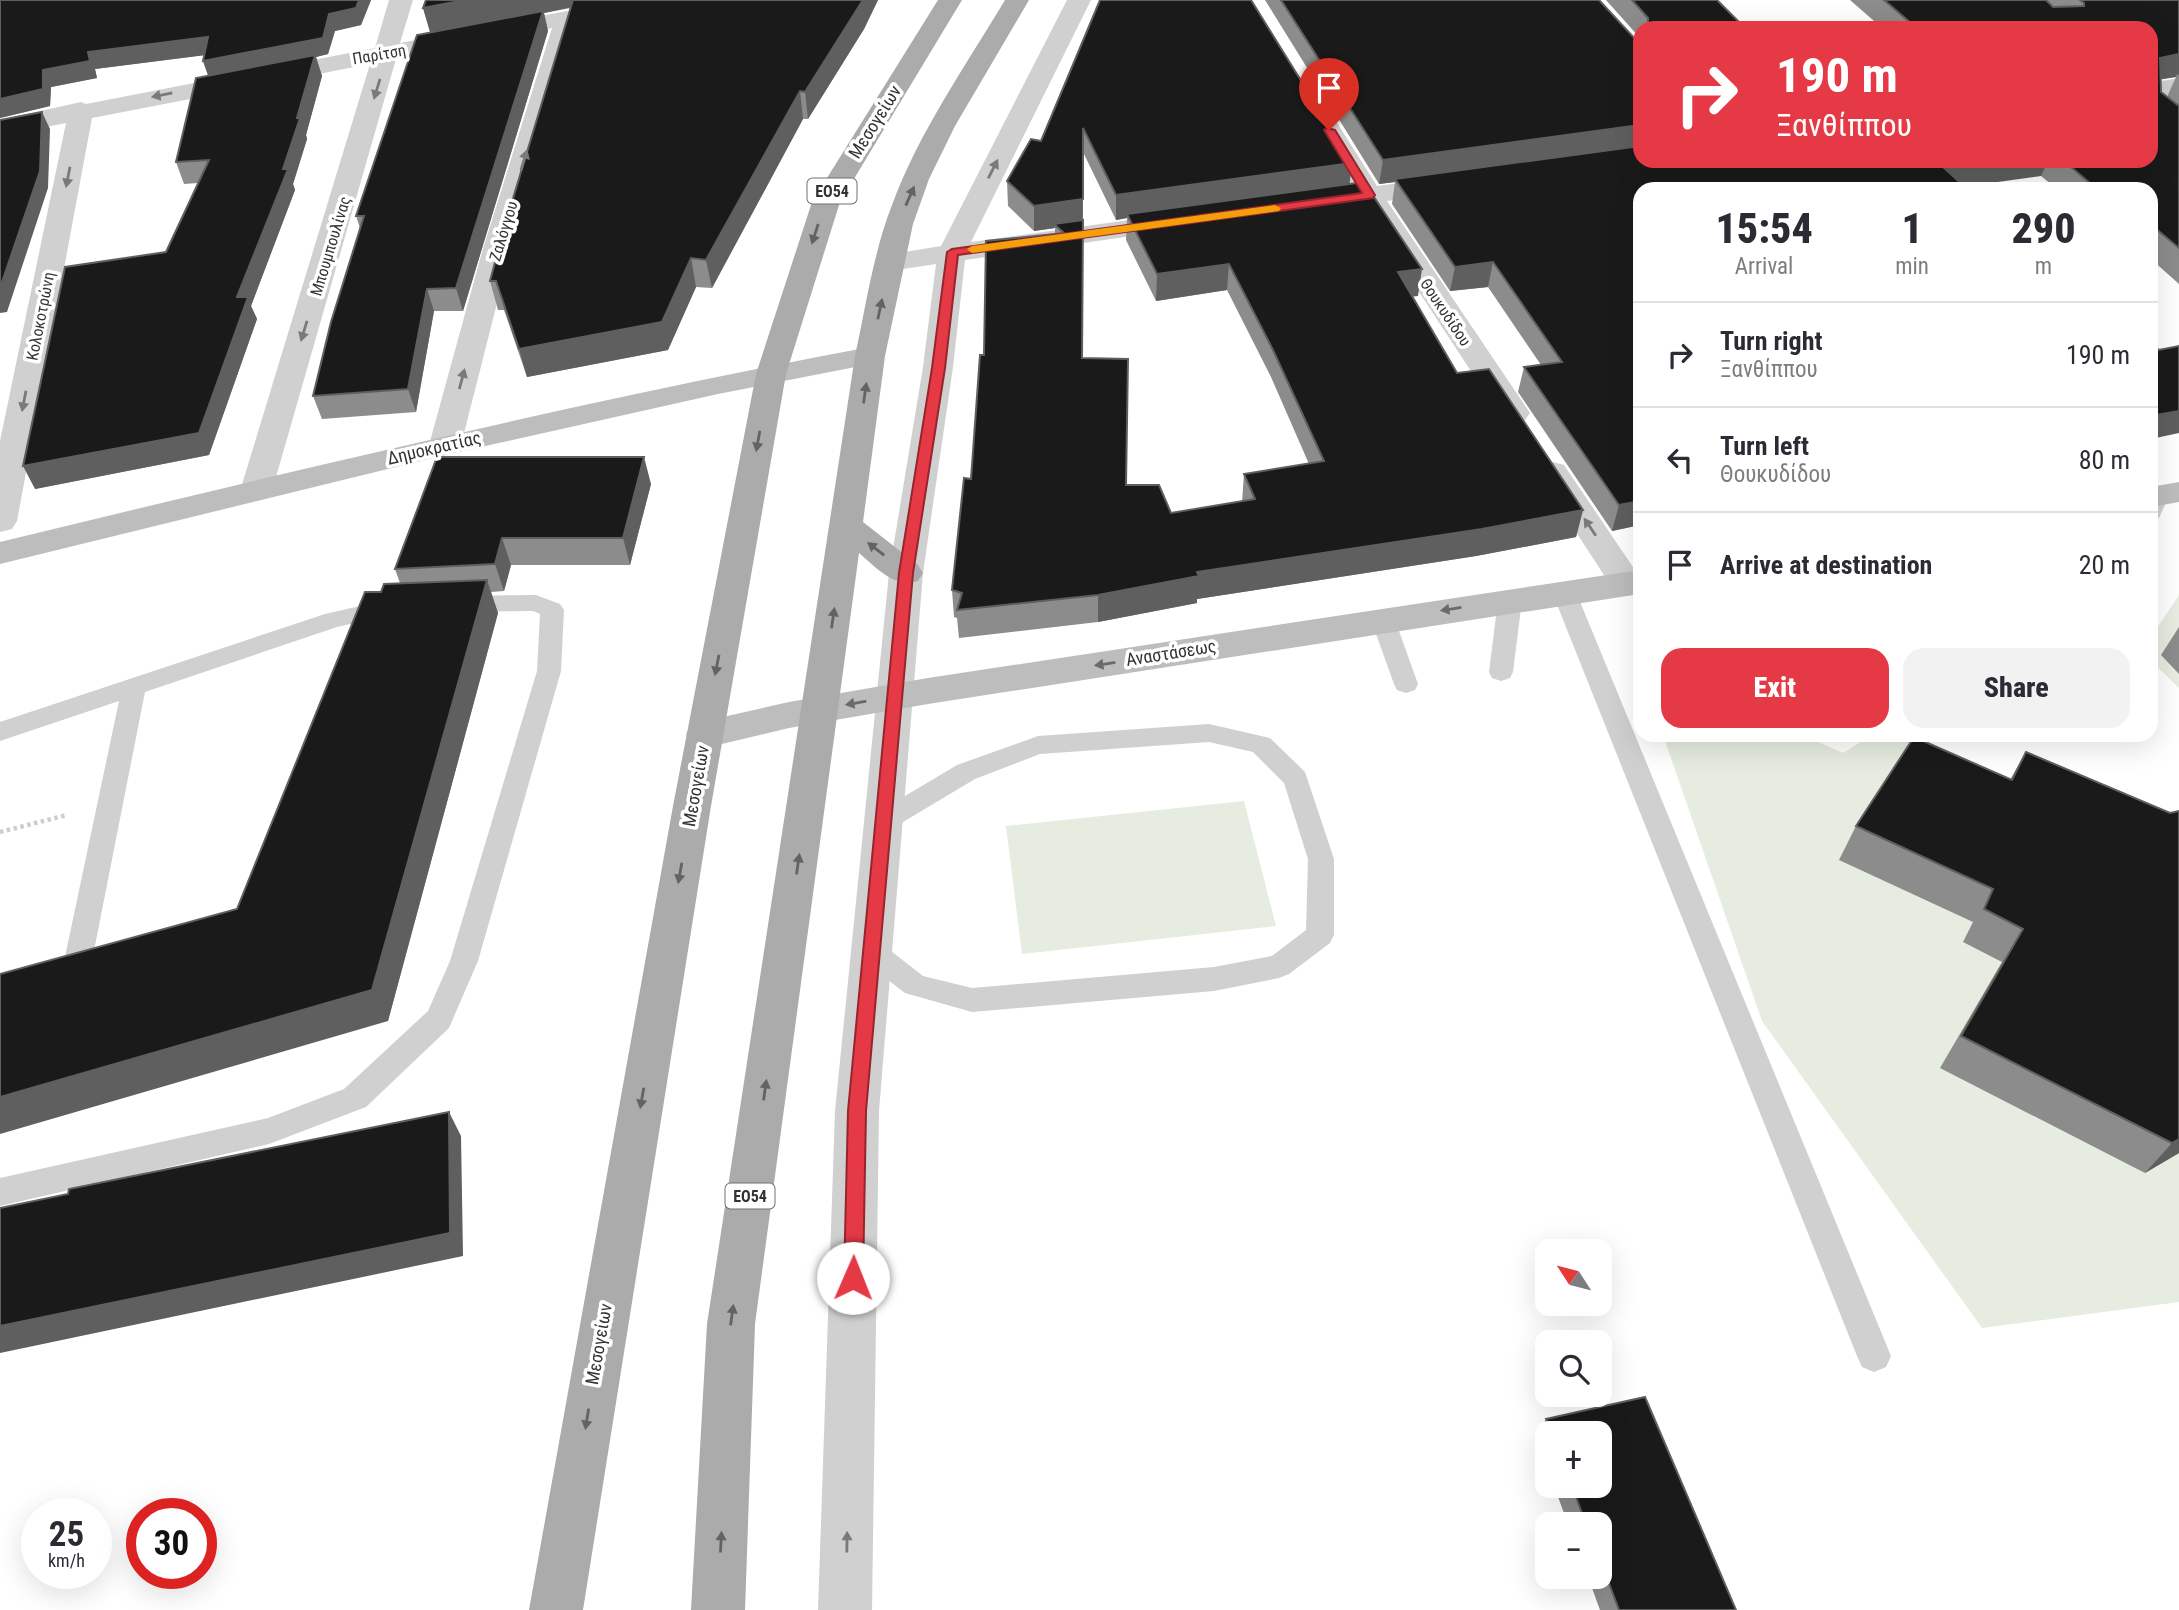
<!DOCTYPE html>
<html lang="en">
<head>
<meta charset="utf-8">
<style>
  body { margin:0; font-family:"Roboto Condensed",sans-serif; background:#f2f2f3; color:#2b2b33; height:100vh; display:flex; flex-direction:column; font-size:26px; white-space:nowrap }
  * { box-sizing:border-box; margin:0 }
  p { font-size:23px; color:#7c7c81 }
  .icon { flex:none; width:38px; height:38px; fill:none; stroke:currentColor; stroke-width:2; stroke-linecap:round; stroke-linejoin:round }
  .map { position:relative; flex:1; overflow:hidden }
  .drawer { position:absolute; left:1633px; top:182px; width:525px; height:560px; display:flex; flex-direction:column; background:#fff; border-radius:21px; box-shadow:0 7px 28px #0002 }
  .drawer>* { flex:none }
  .top-card { position:absolute; left:1633px; top:21px; width:525px; height:147px; border-radius:21px; box-shadow:0 7px 28px #0002; background:#e63946; color:#fff; overflow:hidden }
  .needle { width:46px; rotate:306deg }
  .controls { position:absolute; left:1535px; top:1239px; display:grid; gap:14px }
  .controls a { display:grid; place-items:center; width:77px; height:77px; border-radius:14px; background:#fff; box-shadow:0 7px 28px #0002; font-size:35px }
  .speed { position:absolute; left:21px; top:1498px; display:flex; gap:14px; font-size:35px; font-weight:700; text-align:center }
  .speed>* { display:grid; place-content:center; width:91px; height:91px; border-radius:50%; background:#fff; box-shadow:0 7px 28px #0002; line-height:1 }
  .speed small { font-size:18px; font-weight:400 }
  .speed .limit { border:10px solid #d22; background:#fff; color:#111 }
  .pin { position:absolute; display:grid; place-items:center; width:60px; height:60px; color:#fff; margin:-72px -30px; border-radius:50% 50% 50% 0; rotate:-45deg; box-shadow:0 0 7px #0007 }
  .pin .icon { rotate:45deg }
  .me { position:absolute; width:77px; margin:-38px; rotate:1deg; stroke-linejoin:round; filter:drop-shadow(0 0 5px #0008) }
  .turn { display:flex; align-items:center; gap:24px; height:147px; padding:0 28px; font-size:32px }
  .turn .icon { width:91px; height:91px; stroke-width:2.5 }
  .turn b { display:block; font-size:49px; line-height:60px }
  .eta { display:flex; justify-content:space-evenly; align-items:center; height:119px; text-align:center }
  .eta b { font-size:42px; font-weight:800; line-height:49px }
  .primary-button { display:flex; gap:14px; margin-top:auto; padding:14px 28px }
  .primary-button a { flex:1; height:80px; border-radius:21px; background:#e63946; color:#fff; font-size:28px; font-weight:800; line-height:80px; text-align:center }
  .primary-button a+a { background:#f2f2f3; color:#2b2b33 }
  ul { padding:0; list-style:none }
  li { display:flex; align-items:center; gap:21px; height:105px; padding:0 28px; border-top:2px solid #e1e1e2 }
  li div { flex:1 }
  li b { display:block; font-size:26px }
  li em { font-style:normal }
  .map>svg:first-child { display:block }
</style>
</head>
<body>
<div class="map">
<svg width="2179" height="1610" viewBox="0 0 2179 1610">
  <rect width="100%" height="100%" fill="#fff"/>
  <g fill="#e6ecdf">
    <path d="M2179 595V688L2151 661V637Z"/>
    <path d="M1663 735H1803L1843 753 1872 735H1909L2174 858 2179 845V1302L1982 1328 1762 1021Z"/>
    <path d="M1244 801 1276 926 1022 954 1006 826Z"/>
  </g>
  <g fill="none" stroke-linecap="round" stroke-linejoin="round">
    <path stroke="#cdcdcd" stroke-width="4.5" stroke-dasharray="3.5 3.5" stroke-linecap="butt" d="M0 832 67 815"/>
    <g fill="#d0d0d0" fill-rule="evenodd">
      <path d="M2158 489 2166 491 2169 496 2159 518 2151 520V491Z"/>
      <path d="M1564 584 1572 586 1576 592 1891 1356 1886 1367 1874 1372 1862 1367 1857 1356 1552 592 1556 586Z"/>
      <path d="M1510 592 1518 594 1522 600 1513 672 1510 678 1501 681 1492 678 1489 672 1498 600 1502 594Z"/>
      <path d="M536 595 560 604 564 610 561 671 478 961 449 1028 366 1107 269 1144 0 1206V1178L268 1118 344 1089 428 1011 450 961 537 671 540 614 533 611 458 612 450 610 446 604 450 598 458 596Z"/>
      <path d="M391 599 399 601 403 607 399 613 337 627 145 692 90 971 86 979 76 983 66 979 62 971 119 701 0 741V722L325 614Z"/>
      <path d="M1383 612 1391 614 1395 620 1418 684 1415 690 1406 693 1397 690 1394 684 1371 620 1375 614Z"/>
      <path d="M1209 724 1270 738 1305 772 1334 859V935L1330 943 1289 974 1279 978 1214 991 972 1012 905 993 862 960 858 952 862 944 872 941 882 944 923 976 972 988 1214 967 1272 956 1306 930 1308 859 1284 783 1253 752 1209 742 1040 754 975 779 893 828 884 831 875 828 871 821 875 814 957 765 1038 736Z"/>
    </g>
    <g fill="#d0d0d0" fill-rule="evenodd">
      <path d="M389 0H413L400 43 567 11 619 6 627 8 631 13 627 18 577 24 510 252 461 445 456 452 445 455 434 452 429 445 482 252 552 28 396 59 272 491 268 498 256 501 244 498 240 491 370 64 92 118 17 521 12 529 0 532V441L66 123 0 136V120L81 102 86 104 375 48Z"/>
      <path d="M1067 0H1091L971 242 1180 213 1190 215 1194 221 1190 227 1180 229 965 260 953 367 923 573 879 1111 872 1610H818L835 1111 889 573 923 367 936 264 890 271 880 268 876 262 880 256 941 246Z"/>
      <path d="M2179 78V94L2151 97V83Z"/>
      <path d="M1325 115 1334 118 1377 186 1443 177 1453 179 1456 185 1453 191 1387 201 1530 413 1525 420 1514 423 1503 420 1362 205 1323 210 1313 208 1309 202 1313 196 1352 190 1312 123 1316 118Z"/>
      <path d="M1553 462 1564 465 1639 576V592L1627 596 1615 592 1537 472 1542 465Z"/>
    </g>
    <g fill="#bdbdbd" fill-rule="evenodd">
      <path d="M870 347 881 350 885 356 881 362 718 394 445 455 0 564V542C289 472 578 402 870 347Z"/>
      <path d="M2179 482V502L2151 507V487Z"/>
      <path d="M1640 570V594L928 704 789 728 705 748 692 744 686 734 692 724 789 702 928 678Z"/>
    </g>
    <g fill="#ababab" fill-rule="evenodd">
      <path d="M938 0H962L840 202 786 374 711 806 583 1610H529L673 806 756 374 812 202Z"/>
      <path d="M1005 0H1029L955 126 929 179 913 224 885 356 863 522 918 565 923 573 918 581C893 588 877 568 859 553L755 1324 745 1610H691L707 1324 855 356C866 306 873 254 892 205 919 132 965 67 1005 0Z"/>
    </g>
  </g>
  <g fill="#8c8c8c" fill-rule="evenodd">
    <path d="M0 0H371L361 25 335 31 328 54 316 57 322 76 306 135 307 139 293 184 295 190 251 306 257 319 209 455 35 489 166 252 198 183 184 184 176 162 208 76 203 61 204 55 95 69 97 78 51 87 50 106 0 118Z"/>
    <path d="M878 0 864 29 808 119H803L712 288 696 287 668 350 527 377 504 310H498L490 281 571 8 544 13 548 31 463 311H434L416 412 322 419 313 396 360 228 356 216 430 33 423 8Z"/>
    <path d="M1100 0 1352 163 1349 184 1418 296H1412L1457 373 1583 510 1576 537 1476 556 1197 599V603L1098 622 959 638 957 618 954 617 952 590 971 479 984 355 1055 234V228L1034 231 1008 206 1007 181 1041 141ZM1083 152 1116 220 1127 218 1126 240 1156 301 1227 290 1271 377 1309 464 1244 474 1242 502 1171 513 1126 485 1083 358Z"/>
    <path d="M1265 0H1599L1640 161 1758 166 1753 161H2151L1882 28 1850 0H2179V284L2151 259V189H2057L2041 176 1640 189V525L1612 531 1518 392 1524 367 1541 365 1488 287 1450 291 1392 204 1395 182 1379 184ZM2176 77 2167 97 2161 92 2160 79Z"/>
    <path d="M1606 0H1717L1745 28H1640V38Z"/>
    <path d="M651 484 630 565H511L504 591 491 592 498 613 388 1021 237 909 381 592 400 583 395 569Z"/>
    <path d="M2179 627V674L2161 655Z"/>
    <path d="M2026 752 2179 1153 2145 1173 1940 1068 2002 962 1963 942 1973 922 1839 860 1856 826 2010 780Z"/>
    <path d="M1645 1397 1736 1610H1600L1588 1577H1600V1524H1568L1554 1486H1600V1433H1547V1468L1536 1439 1546 1419Z"/>
  </g>
  <g fill="#5f5f5f">
    <path d="M359 0H371L361 25 335 31 328 54 316 57 322 76 306 135 307 139 293 184 295 190 251 306 257 319 209 455 35 489 23 466 237 297 209 77 203 61 329 14Z"/>
    <path d="M465 0H657L567 8 544 13 548 31 463 311 456 288 431 34 423 8Z"/>
    <path d="M863 0H878L864 29 808 119 805 92Z"/>
    <path d="M208 37 214 54 95 69 97 78 51 87 50 106 0 118V99L43 70 88 52Z"/>
    <path d="M2179 54V75L2177 74 2176 77 2151 81 2160 58Z"/>
    <path d="M800 91 803 119 712 288 706 260Z"/>
    <path d="M42 112 50 129 48 188 7 312 0 313V288Z"/>
    <path d="M1640 125V148L1395 179V182L1379 184 1383 160Z"/>
    <path d="M1083 128 1082 384 1083 224H1054L1055 228 1034 231V206Z"/>
    <path d="M1983 161H2048L2041 176 1947 189 1943 167Z"/>
    <path d="M1352 163 1349 188 1127 214V218L1116 220V195Z"/>
    <path d="M2151 228H2155L2151 237Z"/>
    <path d="M691 258 696 287 668 350 527 377 519 349Z"/>
    <path d="M1493 262 1488 287 1450 291 1455 267Z"/>
    <path d="M1229 264 1227 290 1156 301 1157 274Z"/>
    <path d="M1422 269 1418 296 1394 299 1398 272Z"/>
    <path d="M427 289 434 311 416 412 408 389Z"/>
    <path d="M2179 411V433L2151 439V416Z"/>
    <path d="M644 457 651 484 630 565 623 538Z"/>
    <path d="M1640 501V525L1612 531 1619 505Z"/>
    <path d="M1583 510 1576 537 1476 556 1197 599V603L1098 622V595L1197 572Z"/>
    <path d="M502 538 511 565 504 591 495 564Z"/>
    <path d="M487 580 498 613 388 1021 0 1134V1097L372 990Z"/>
    <path d="M449 1112 461 1136 463 1256 0 1353V1326Z"/>
    <path d="M2179 1139V1153L2145 1173 2172 1143Z"/>
  </g>
  <g fill="#1a1a1a" stroke="#5f5f5f" stroke-width="2">
    <path d="M0 0H359L356 8 329 14 323 38 203 61 208 37 88 52 90 61 43 70V89L0 99Z"/>
    <path d="M426 0H465L423 8Z"/>
    <path d="M573 0H863L805 92 800 91 706 260 691 258 662 322 519 349 496 281H490L505 225Z"/>
    <path d="M1100 0H1251L1352 163 1116 195 1083 128V199L1034 206 1007 181 1031 139 1041 141Z"/>
    <path d="M1281 0H1599L1636 40H1640V125L1383 160Z"/>
    <path d="M1632 0H1717L1745 28H1648V18Z"/>
    <path d="M1884 0H2046L2053 7 2084 6V3L2080 0H2179V54L2160 58 2161 92 2179 106V248L2155 228H2151V189H2097L2064 161H2151V28H1882L1912 24Z"/>
    <path d="M543 11 456 288 427 289 408 389 313 396 331 322 364 216H356L417 35Z"/>
    <path d="M315 55 297 118H300L283 169H288L237 297H248L199 433 23 466 65 267 166 252 209 160 176 162 196 78Z"/>
    <path d="M42 112 40 171 0 288V120Z"/>
    <path d="M1640 146V161H1747L1751 166 1783 167 1785 165 1782 161H1983L1943 167 1967 189H1640V501L1619 505 1524 367 1562 362 1493 262 1455 267 1395 179Z"/>
    <path d="M1364 182 1422 269 1398 272 1457 373 1489 369 1583 510 1482 529 1197 572 1199 576 1098 595 957 610 962 593 952 590 964 478 971 479 980 355H984L986 241 1064 233 1054 224 1083 220 1082 358 1128 359 1126 485H1159L1171 513 1255 499 1244 474 1324 461 1273 350 1229 264 1157 274 1127 214Z"/>
    <path d="M2151 343 2159 350 2179 346V411L2151 416Z"/>
    <path d="M437 457H644L623 538H502L495 564 395 569Z"/>
    <path d="M487 580 372 990 0 1097V974L237 909 365 592H381L384 584Z"/>
    <path d="M1914 737 2012 780 2026 752 2170 813 2179 811V1139L2172 1143 1961 1036 2023 929 1984 909 1993 889 1856 826Z"/>
    <path d="M449 1112 450 1233 0 1326V1208L68 1194 69 1189Z"/>
    <path d="M1645 1397 1736 1610H1619L1600 1559V1524H1586L1572 1486H1600V1433H1552L1546 1419Z"/>
  </g>
  <defs><path id="oneway-solid" d="M-6-.8H1V-3.2L6.5 0L1 3.2V.8H-6Z" transform="scale(1.75)"/></defs>
  <g fill="#7a7a7a">
    <use href="#oneway-solid" transform="translate(377 89) rotate(107)"/>
    <use href="#oneway-solid" transform="translate(162 95) rotate(169)"/>
    <use href="#oneway-solid" transform="translate(524 160) rotate(-73)"/>
    <use href="#oneway-solid" transform="translate(993 169) rotate(-63)"/>
    <use href="#oneway-solid" transform="translate(68 177) rotate(101)"/>
    <use href="#oneway-solid" transform="translate(304 331) rotate(107)"/>
    <use href="#oneway-solid" transform="translate(462 379) rotate(-75)"/>
    <use href="#oneway-solid" transform="translate(24 401) rotate(101)"/>
    <use href="#oneway-solid" transform="translate(1590 527) rotate(-124)"/>
    <use href="#oneway-solid" transform="translate(847 1542) rotate(-89)"/>
  </g>
  <g fill="#636363">
    <use href="#oneway-solid" transform="translate(910 196) rotate(-66)"/>
    <use href="#oneway-solid" transform="translate(815 234) rotate(108)"/>
    <use href="#oneway-solid" transform="translate(880 309) rotate(-78)"/>
    <use href="#oneway-solid" transform="translate(865 393) rotate(-82)"/>
    <use href="#oneway-solid" transform="translate(758 441) rotate(100)"/>
    <use href="#oneway-solid" transform="translate(876 549) rotate(-142)"/>
    <use href="#oneway-solid" transform="translate(833 618) rotate(-82)"/>
    <use href="#oneway-solid" transform="translate(717 665) rotate(101)"/>
    <use href="#oneway-solid" transform="translate(798 864) rotate(-82)"/>
    <use href="#oneway-solid" transform="translate(680 873) rotate(100)"/>
    <use href="#oneway-solid" transform="translate(765 1090) rotate(-82)"/>
    <use href="#oneway-solid" transform="translate(642 1098) rotate(100)"/>
    <use href="#oneway-solid" transform="translate(732 1315) rotate(-82)"/>
    <use href="#oneway-solid" transform="translate(587 1419) rotate(99)"/>
    <use href="#oneway-solid" transform="translate(721 1542) rotate(-87)"/>
  </g>
  <g fill="#6a6a6a">
    <use href="#oneway-solid" transform="translate(1451 609) rotate(171)"/>
    <use href="#oneway-solid" transform="translate(1105 664) rotate(171)"/>
    <use href="#oneway-solid" transform="translate(856 703) rotate(170)"/>
  </g>
  <path fill="#e63946" stroke="#96252e" stroke-width="2" d="M1326 128 1335 130 1375 195 1373 198 958 255 945 368 913 573 866 1111 863 1278 860 1284 853 1287 846 1284 844 1278 848 1111 899 573 932 368 947 252 952 249 1362 193 1324 130Z"/>
  <path fill="#f59e0b" d="M1275 205 1281 208 1279 211 972 253 967 249 972 246Z"/>
  <g text-anchor="middle" stroke-width="7" stroke-linejoin="round" paint-order="stroke">
    <g font-size="16" fill="#333" stroke="#fff">
      <text transform="translate(379 54) rotate(-10)" y="6">Παρίτση</text>
      <text transform="translate(503 231) rotate(-73)" y="6">Ζαλόγγου</text>
      <text transform="translate(330 246) rotate(-73)" y="6">Μπουμπουλίνας</text>
      <text transform="translate(1446 312) rotate(56)" y="6">Θουκυδίδου</text>
      <text transform="translate(40 316) rotate(-79)" y="6">Κολοκοτρώνη</text>
    </g>
    <g fill="#fff" stroke="#707070" stroke-width="2">
      <rect x="807.5" y="178.5" width="49" height="25" rx="5"/>
      <rect x="725.5" y="1183.5" width="49" height="25" rx="5"/>
    </g>
    <g font-size="16" font-weight="bold" fill="#333">
      <text x="832" y="197">ΕΟ54</text>
      <text x="750" y="1202">ΕΟ54</text>
    </g>
    <g font-size="18" fill="#333" stroke="#fff">
      <text transform="translate(875 122) rotate(-58)" y="6">Μεσογείων</text>
      <text transform="translate(434 448) rotate(-13)" y="6">Δημοκρατίας</text>
      <text transform="translate(1171 653) rotate(-9)" y="6">Αναστάσεως</text>
      <text transform="translate(696 786) rotate(-80)" y="6">Μεσογείων</text>
      <text transform="translate(599 1344) rotate(-80)" y="6">Μεσογείων</text>
    </g>
  </g>
</svg>
<div class="controls">
<a><svg class="needle" viewBox="-14 -14 28 28"><path d="M0-13l5 13h-10z" fill="#e53935"/><path d="M0 13l5-13h-10z" fill="#7c7c81"/></svg></a>
<a><svg class="icon" aria-label="search" viewBox="0 0 24 24"><circle cx="10" cy="10" r="6"/><path d="M15 15l6 6"/></svg></a>
<a>+</a>
<a>−</a>
</div>
<div class="speed"><div>25<small>km/h</small></div><div class="limit">30</div></div>
<div class="pin" style="left:1329px;top:130px;background:#d93025"><svg class="icon" aria-label="arrive" viewBox="0 0 24 24"><path d="M6 21V4h12l-3 4 3 4H6"/></svg></div>
<svg class="me" style="left:853px;top:1278px" viewBox="-20 -20 40 40"><circle r="19" fill="#fff"/><path d="M0-13L10 11 0 6-10 11z" fill="#e63946"/></svg>
<div class="top-card">
<div class="turn"><svg class="icon" aria-label="right" viewBox="0 0 24 24"><path d="M7 20v-9h11M14 6l5 5-5 5"/></svg><div><b>190 m</b>Ξανθίππου</div></div>
</div>
<section class="drawer">
<div class="eta">
<div><b>15:54</b><p>Arrival</p></div>
<div><b>1</b><p>min</p></div>
<div><b>290</b><p>m</p></div>
</div>
<ul>
<li><svg class="icon" aria-label="right" viewBox="0 0 24 24"><path d="M7 20v-9h11M14 6l5 5-5 5"/></svg><div><b>Turn right</b><p>Ξανθίππου</p></div><em>190 m</em></li>
<li><svg class="icon" aria-label="left" viewBox="0 0 24 24"><path d="M17 20v-9H6M10 6l-5 5 5 5"/></svg><div><b>Turn left</b><p>Θουκυδίδου</p></div><em>80 m</em></li>
<li><svg class="icon" aria-label="arrive" viewBox="0 0 24 24"><path d="M6 21V4h12l-3 4 3 4H6"/></svg><div><b>Arrive at destination</b></div><em>20 m</em></li>
</ul>
<div class="primary-button"><a>Exit</a><a>Share</a></div>
</section>
</div>
</body>
</html>
